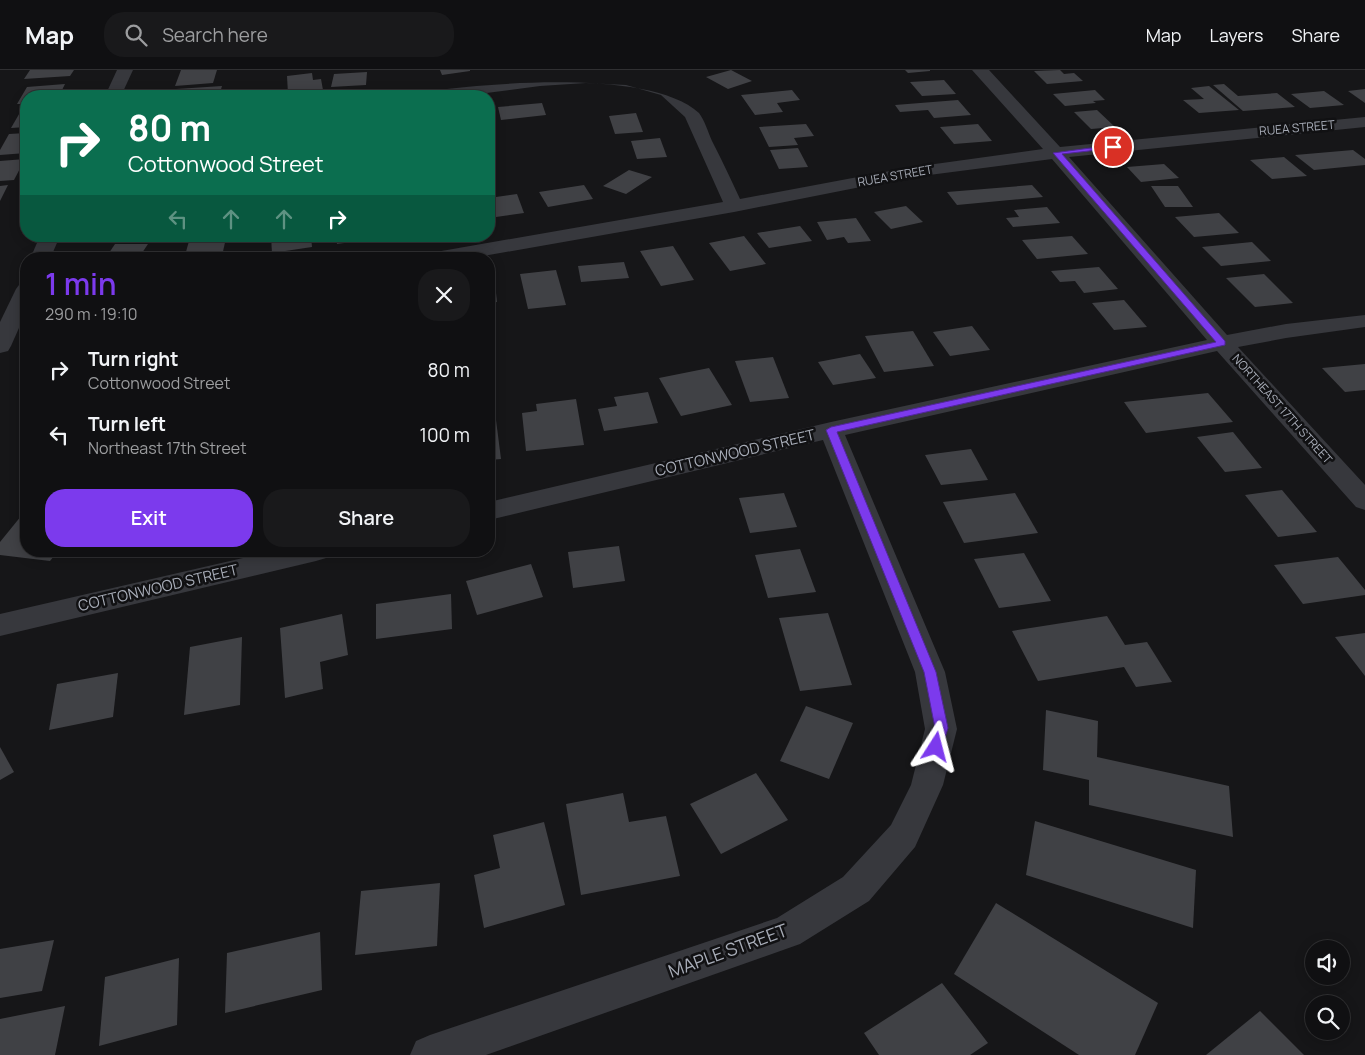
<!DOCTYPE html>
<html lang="en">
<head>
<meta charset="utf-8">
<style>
  body { margin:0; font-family:Manrope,sans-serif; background:#19191b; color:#f1f3f6; height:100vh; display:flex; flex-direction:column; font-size:19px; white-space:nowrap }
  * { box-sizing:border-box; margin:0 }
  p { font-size:16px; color:#9c9d9f }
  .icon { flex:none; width:28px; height:28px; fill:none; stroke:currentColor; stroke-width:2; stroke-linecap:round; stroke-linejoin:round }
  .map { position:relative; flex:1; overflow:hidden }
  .details { position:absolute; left:20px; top:182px; width:475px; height:305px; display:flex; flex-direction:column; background:#101012; border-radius:20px; box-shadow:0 2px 12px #0003,0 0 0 1px #303032 }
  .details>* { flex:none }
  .banner { position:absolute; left:20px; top:20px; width:475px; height:152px; border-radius:20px; box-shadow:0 2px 12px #0003,0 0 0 1px #303032; background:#0b6e4f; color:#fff; overflow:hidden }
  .tools { position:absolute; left:1305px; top:870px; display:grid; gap:10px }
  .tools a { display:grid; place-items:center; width:45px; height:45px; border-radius:50%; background:#101012; box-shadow:0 2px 12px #0003,0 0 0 1px #303032; font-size:25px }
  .pin { position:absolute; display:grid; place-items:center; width:42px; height:42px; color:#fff; margin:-21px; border:2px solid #fff; border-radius:50%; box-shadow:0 1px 5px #0007 }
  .me { position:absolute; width:55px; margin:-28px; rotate:9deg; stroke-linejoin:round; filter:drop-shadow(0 0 4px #0008) }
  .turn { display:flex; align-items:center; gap:18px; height:105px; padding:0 25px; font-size:22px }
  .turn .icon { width:65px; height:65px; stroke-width:2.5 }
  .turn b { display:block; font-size:35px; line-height:42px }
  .lanes { display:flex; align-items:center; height:48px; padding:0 25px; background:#0003; justify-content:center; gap:25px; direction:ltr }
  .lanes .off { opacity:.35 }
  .round { display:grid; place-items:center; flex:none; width:52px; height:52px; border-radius:20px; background:#19191b }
  .overview { display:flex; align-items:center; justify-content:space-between; height:85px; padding:0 25px }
  h1 { font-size:30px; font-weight:600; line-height:38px; color:#7c3aed }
  .primary-button { display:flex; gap:10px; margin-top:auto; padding:10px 25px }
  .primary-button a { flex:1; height:58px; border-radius:20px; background:#7c3aed; color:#fff; font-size:20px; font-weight:600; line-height:58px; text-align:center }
  .primary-button a+a { background:#19191b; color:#f1f3f6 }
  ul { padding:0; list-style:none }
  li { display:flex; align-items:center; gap:15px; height:65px; padding:0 25px }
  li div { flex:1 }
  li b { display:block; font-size:19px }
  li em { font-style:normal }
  header { display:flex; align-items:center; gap:30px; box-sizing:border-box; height:70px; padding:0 25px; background:#101012; border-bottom:1px solid #303032 }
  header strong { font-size:24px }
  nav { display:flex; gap:28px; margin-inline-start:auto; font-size:18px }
  .search { width:350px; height:45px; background:#19191b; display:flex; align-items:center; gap:12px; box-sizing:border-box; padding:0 18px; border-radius:20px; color:#9c9d9f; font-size:19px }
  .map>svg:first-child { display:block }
</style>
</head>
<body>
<header>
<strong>Map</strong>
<div class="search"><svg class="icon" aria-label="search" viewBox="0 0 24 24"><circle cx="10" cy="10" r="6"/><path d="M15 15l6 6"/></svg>Search here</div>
<nav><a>Map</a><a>Layers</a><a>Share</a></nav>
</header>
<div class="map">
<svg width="1365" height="985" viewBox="0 0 1365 985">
  <rect width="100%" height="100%" fill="#161618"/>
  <g fill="#404145">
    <path d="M30 0H74L70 6 24 9Z"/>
    <path d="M181 0H217L213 13 175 16Z"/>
    <path d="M440 0H470V1L442 5Z"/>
    <path d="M731 0 752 11 728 19 706 7Z"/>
    <path d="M905 0H930V1L908 3Z"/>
    <path d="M1060 0 1064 4 1074 3 1083 11 1047 14 1034 1Z"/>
    <path d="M367 2 366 15 331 17 334 4Z"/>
    <path d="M312 3 313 10 321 9 323 20 288 24 287 6Z"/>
    <path d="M944 10 956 24 922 26 910 12Z"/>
    <path d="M65 14 59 26H26V34H17L27 17Z"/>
    <path d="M1224 14 1238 26 1277 23 1295 37 1243 41 1213 15Z"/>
    <path d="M222 16 219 26H174L176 19Z"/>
    <path d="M1209 16 1239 40 1199 43 1183 30 1204 29 1191 18Z"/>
    <path d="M1365 19V33L1348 21Z"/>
    <path d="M792 20 800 30 777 33 783 42 755 45 741 25Z"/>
    <path d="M1095 20 1105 30 1093 31 1096 33 1065 36 1053 24Z"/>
    <path d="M1324 21 1344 35 1310 38 1291 24Z"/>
    <path d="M958 30 971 45 934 48 928 40 900 42 895 35Z"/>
    <path d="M542 33 546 45 501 50 498 37Z"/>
    <path d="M22 39H26V57L11 58Z"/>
    <path d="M1097 40 1115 57 1091 59 1074 42Z"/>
    <path d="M636 43 643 62 615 64 609 46Z"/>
    <path d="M806 54 814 66 794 68 798 75 769 77 759 57Z"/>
    <path d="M978 54 992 71 954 74 940 57Z"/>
    <path d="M26 63V83L0 85V80L9 64Z"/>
    <path d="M660 68 667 87 637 89 631 71Z"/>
    <path d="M798 78 808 97 779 99 770 80Z"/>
    <path d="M1353 80 1365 89V95L1314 100 1295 85Z"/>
    <path d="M1284 87 1307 106 1272 109 1250 90Z"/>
    <path d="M25 89 14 110 0 111V91Z"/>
    <path d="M1164 94 1179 108 1141 112 1127 97Z"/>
    <path d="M629 100 652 107 626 124 603 116Z"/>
    <path d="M8 115 0 131V116Z"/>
    <path d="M584 115 593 129 548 137 539 122Z"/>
    <path d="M1032 115 1043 127 957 135 947 122Z"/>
    <path d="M1151 116H1178L1193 137H1165Z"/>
    <path d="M517 124 524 143 489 148V128Z"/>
    <path d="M906 136 923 152 891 159 874 142Z"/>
    <path d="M1047 137 1060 153 1013 157 1006 148 1019 147 1014 140Z"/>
    <path d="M1219 143 1239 163 1194 167 1175 147Z"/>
    <path d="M856 148 871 171 848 173 844 167 827 170 817 152Z"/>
    <path d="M800 156 812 171 769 178 757 163Z"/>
    <path d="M271 166H311L312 177 272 183Z"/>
    <path d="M336 166H387V167L337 174Z"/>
    <path d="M744 166 766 194 730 201 709 173Z"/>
    <path d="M1072 166 1088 184 1037 189 1022 170Z"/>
    <path d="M226 168 222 186 184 189 189 171Z"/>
    <path d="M1252 172 1271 191 1221 196 1202 177Z"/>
    <path d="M115 174H148L138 189H105Z"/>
    <path d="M673 176 694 210 661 216 640 181Z"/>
    <path d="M624 192 629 208 581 212 578 196Z"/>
    <path d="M1099 197 1118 219 1084 223 1075 211 1060 212 1051 201Z"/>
    <path d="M556 200 566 235 528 239 520 204Z"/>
    <path d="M1264 204 1293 233 1255 237 1226 208Z"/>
    <path d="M495 214 497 232 489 233V215Z"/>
    <path d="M1124 230 1147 257 1114 260 1092 233Z"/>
    <path d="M972 256 990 280 950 286 933 262Z"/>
    <path d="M913 261 934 296 884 302 865 266Z"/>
    <path d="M860 284 876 308 833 315 818 292Z"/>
    <path d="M773 287 789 328 750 332 735 291Z"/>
    <path d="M1365 294V320L1345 322 1322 298Z"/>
    <path d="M709 298 732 335 681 346 659 308Z"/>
    <path d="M648 322 658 353 604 361 598 339 617 336 614 327Z"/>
    <path d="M1208 323 1233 352 1146 363 1124 332Z"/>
    <path d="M576 329 584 375 526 381 522 343 537 341 536 334Z"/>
    <path d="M496 350 501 389 489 390V351Z"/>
    <path d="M1233 362 1262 398 1225 402 1197 367Z"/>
    <path d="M971 379 988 410 941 415 925 385Z"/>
    <path d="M1282 420 1317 462 1278 467 1245 425Z"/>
    <path d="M784 423 797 457 750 463 739 428Z"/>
    <path d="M1015 423 1038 463 964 473 943 432Z"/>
    <path d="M26 440V481H58L50 491 0 485V472Z"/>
    <path d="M619 476 625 511 573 518 568 482Z"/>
    <path d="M800 479 816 522 768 528 755 485Z"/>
    <path d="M1024 483 1051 531 999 538 974 489Z"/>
    <path d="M1338 487 1365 520V525L1303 534 1274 495Z"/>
    <path d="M531 494 543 527 477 545 466 511Z"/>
    <path d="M451 524 452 559 376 569V534Z"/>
    <path d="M828 543 852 615 800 621 779 548Z"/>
    <path d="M342 544 348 585 320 592 323 619 285 628 280 558Z"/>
    <path d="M1107 546 1125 575 1147 572 1172 612 1136 617 1124 597 1038 611 1012 561Z"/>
    <path d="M1365 563V606L1335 567Z"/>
    <path d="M242 567 240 635 184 645 190 577Z"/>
    <path d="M118 603 113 647 49 660 57 614Z"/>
    <path d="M806 636 853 653 829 709 780 691Z"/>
    <path d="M1046 640 1098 651 1097 687 1229 716 1233 767 1089 735V710L1043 700Z"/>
    <path d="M0 677 14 702 0 710Z"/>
    <path d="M756 703 788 750 721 784 690 734Z"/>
    <path d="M623 723 629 752 666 746 680 806 581 825 566 734Z"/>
    <path d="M1035 751 1196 800 1193 858 1026 805Z"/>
    <path d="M544 752 565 835 484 858 474 805 500 798 493 765Z"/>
    <path d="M440 813 437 876 355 885 361 821Z"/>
    <path d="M996 833 1158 933 1135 985H1079L954 904Z"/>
    <path d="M320 862 322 920 225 943 227 883Z"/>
    <path d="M54 870 42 921 0 928V879Z"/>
    <path d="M179 888 177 955 99 976 105 907Z"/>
    <path d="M942 913 988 973 970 985H879L864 963Z"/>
    <path d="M65 936 55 985H0V949Z"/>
    <path d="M1260 941 1304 985H1206Z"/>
  </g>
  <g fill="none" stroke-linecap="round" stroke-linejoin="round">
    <g fill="#37383d" fill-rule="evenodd">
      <path d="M117 0H133L121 26H105Z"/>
      <path d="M972 0H989L1060 77 1365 47V57L1069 87 1227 265 1286 254 1365 245V257L1286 268 1238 277 1365 415V440L1356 437 1217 281 845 365 945 602 957 659 943 715 915 777 869 831 800 874 486 985H410L416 971 430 965 777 848 843 807 891 755 911 715 925 659 915 602 823 370 489 450V432L831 352 1207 270 1052 89 906 108 734 142 466 189H420L423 185 430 183 723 132 685 47 661 25 626 15 586 13 540 16 463 26H422L430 21C499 12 652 0 699 43 705 51 708 62 712 71 722 90 731 110 740 129L906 98 1043 79Z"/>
      <path d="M40 166H60L50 189H30Z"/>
      <path d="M26 213V242L11 276 8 281 0 283V252L16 219 19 215Z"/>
      <path d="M273 481H329L326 488 316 491 0 566V544Z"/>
    </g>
  </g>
  <path fill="#7c3aed" stroke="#51269a" d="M1113 75 1116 78 1062 84 1225 271V275L837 362 936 602 948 658 941 681H932L930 677 935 658 924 602 826 360 831 357 1216 272 1053 83Z"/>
  <g text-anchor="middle" stroke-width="5" stroke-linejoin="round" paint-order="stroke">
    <g font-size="12" fill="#a8adb8" stroke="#111113">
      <text transform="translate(1297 58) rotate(-5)" y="4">RUEA STREET</text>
      <text transform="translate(895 106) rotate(-10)" y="4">RUEA STREET</text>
      <text transform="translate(1282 339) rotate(48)" y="4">NORTHEAST 17TH STREET</text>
    </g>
    <g font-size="15" fill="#a8adb8" stroke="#111113">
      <text transform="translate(735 383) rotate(-13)" y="5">COTTONWOOD STREET</text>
      <text transform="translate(158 518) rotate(-13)" y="5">COTTONWOOD STREET</text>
    </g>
    <g font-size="18" fill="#a8adb8" stroke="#111113">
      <text transform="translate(728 881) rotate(-20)" y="6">MAPLE STREET</text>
    </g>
  </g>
</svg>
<div class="tools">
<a><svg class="icon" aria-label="sound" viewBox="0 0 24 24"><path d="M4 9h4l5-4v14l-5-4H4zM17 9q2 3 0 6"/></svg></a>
<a><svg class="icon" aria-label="search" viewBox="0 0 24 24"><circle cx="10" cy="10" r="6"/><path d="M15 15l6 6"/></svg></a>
</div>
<div class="pin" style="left:1113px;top:77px;background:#d93025"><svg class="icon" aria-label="arrive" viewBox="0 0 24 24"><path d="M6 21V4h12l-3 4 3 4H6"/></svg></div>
<svg class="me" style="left:936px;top:677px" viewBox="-20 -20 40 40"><path d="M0-17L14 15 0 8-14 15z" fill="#7c3aed" stroke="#fff" stroke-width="4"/></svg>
<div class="banner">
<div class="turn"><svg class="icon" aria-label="right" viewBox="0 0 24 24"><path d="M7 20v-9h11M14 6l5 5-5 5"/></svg><div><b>80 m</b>Cottonwood Street</div></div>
<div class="lanes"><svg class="icon off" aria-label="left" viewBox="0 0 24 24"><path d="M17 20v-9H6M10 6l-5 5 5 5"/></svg><svg class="icon off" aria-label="ahead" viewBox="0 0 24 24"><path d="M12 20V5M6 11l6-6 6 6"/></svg><svg class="icon off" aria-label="ahead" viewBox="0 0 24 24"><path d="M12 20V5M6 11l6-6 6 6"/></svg><svg class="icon" aria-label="right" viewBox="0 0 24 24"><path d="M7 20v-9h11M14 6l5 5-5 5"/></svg></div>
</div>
<section class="details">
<div class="overview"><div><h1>1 min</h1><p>290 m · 19:10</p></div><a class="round"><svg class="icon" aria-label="close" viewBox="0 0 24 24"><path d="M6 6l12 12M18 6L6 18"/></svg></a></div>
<ul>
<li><svg class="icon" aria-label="right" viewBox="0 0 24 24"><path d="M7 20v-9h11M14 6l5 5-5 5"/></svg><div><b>Turn right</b><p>Cottonwood Street</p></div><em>80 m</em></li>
<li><svg class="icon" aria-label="left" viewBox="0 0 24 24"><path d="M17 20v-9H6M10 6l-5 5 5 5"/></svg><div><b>Turn left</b><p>Northeast 17th Street</p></div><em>100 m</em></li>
</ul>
<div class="primary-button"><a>Exit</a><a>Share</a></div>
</section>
</div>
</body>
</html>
